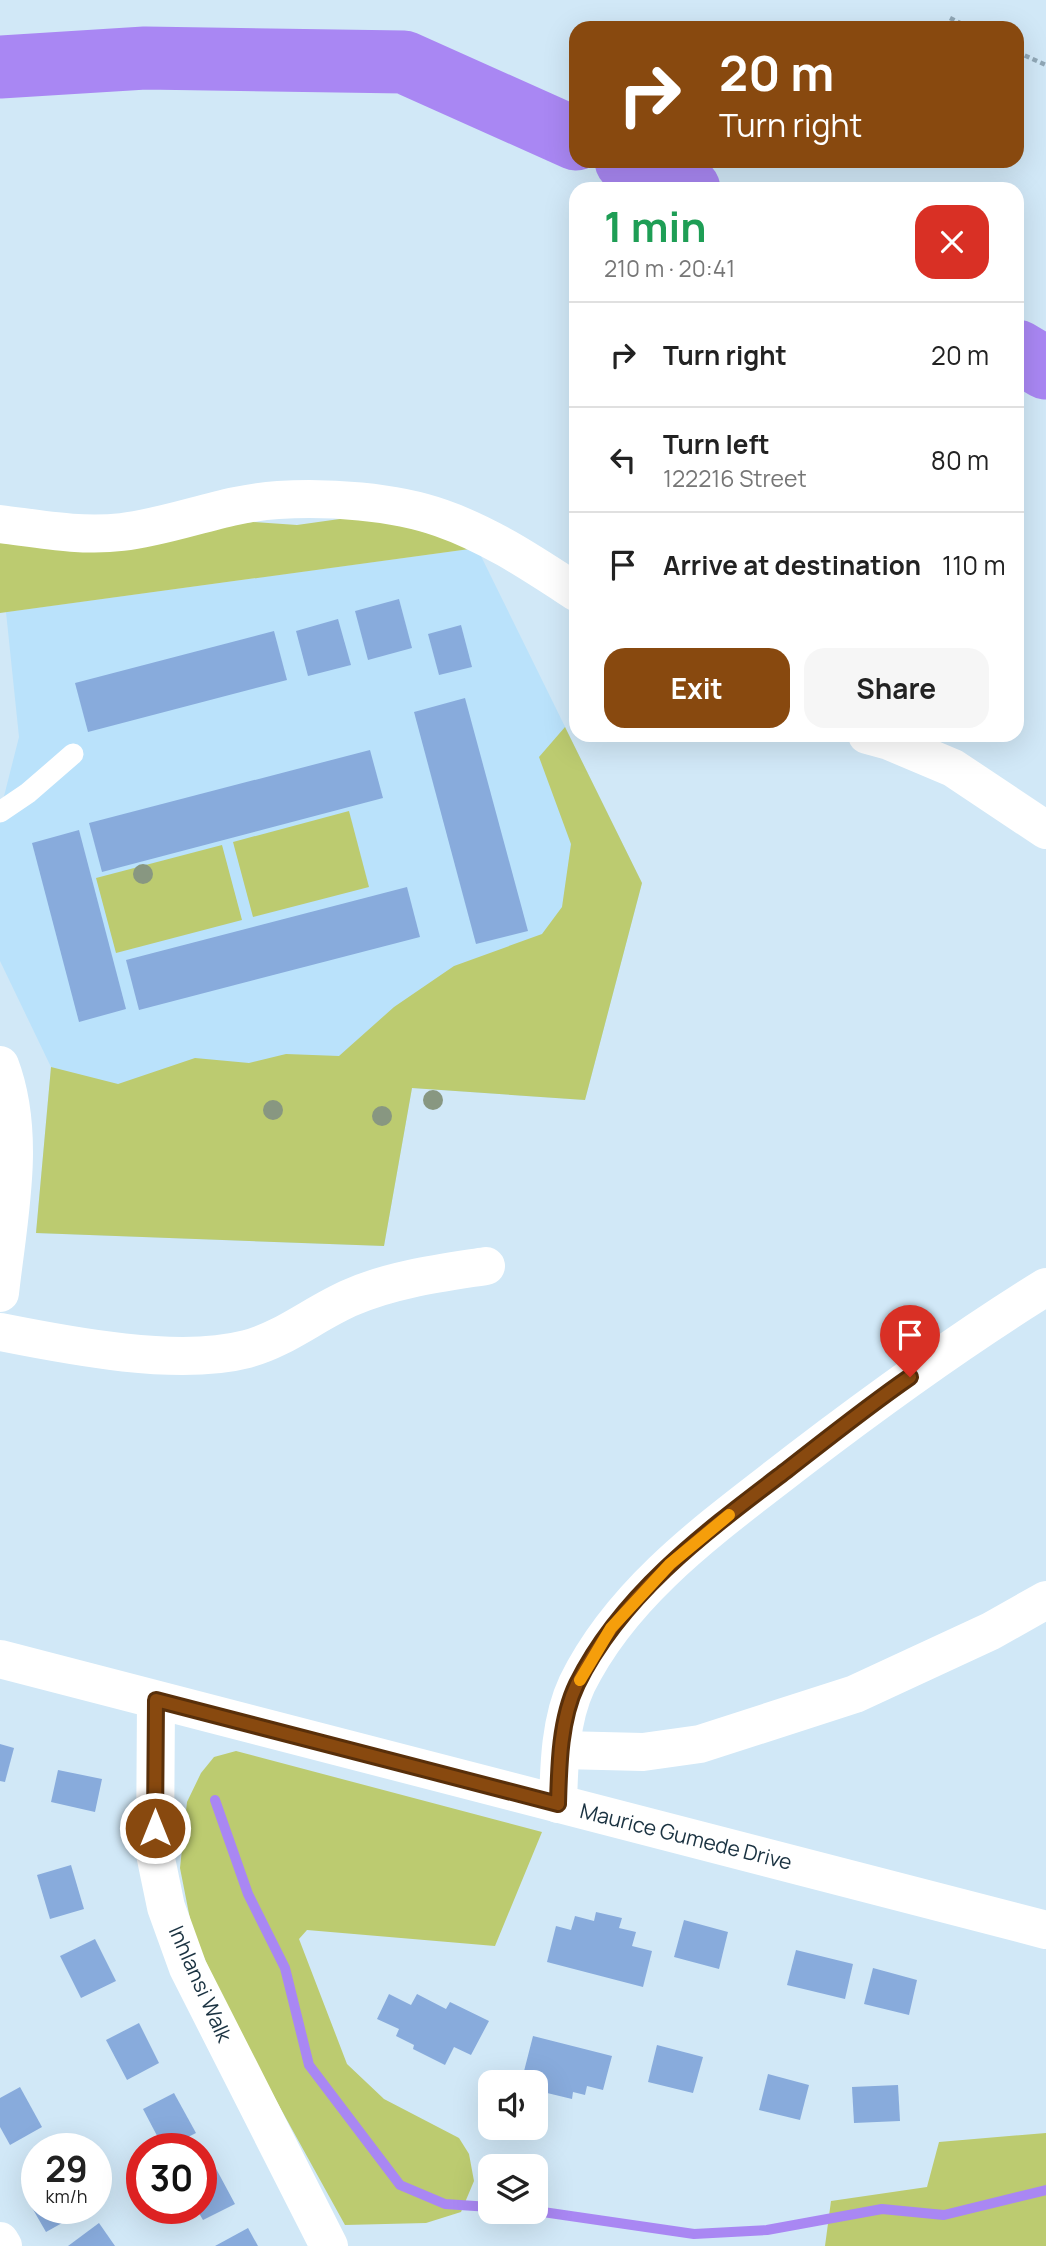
<!DOCTYPE html>
<html lang="en">
<head>
<meta charset="utf-8">
<style>
  body { margin:0; font-family:Manrope,sans-serif; background:#f6f6f6; color:#222; height:100vh; display:flex; flex-direction:column; font-size:26px; white-space:nowrap }
  * { box-sizing:border-box; margin:0 }
  p { font-size:23px; color:#767676 }
  .icon { flex:none; width:38px; height:38px; fill:none; stroke:currentColor; stroke-width:2; stroke-linecap:round; stroke-linejoin:round }
  .map { position:relative; flex:1; overflow:hidden }
  .drawer { position:absolute; left:569px; top:182px; width:455px; height:560px; display:flex; flex-direction:column; background:#fff; border-radius:21px; box-shadow:0 7px 28px #0002 }
  .drawer>* { flex:none }
  .guide { position:absolute; left:569px; top:21px; width:455px; height:147px; border-radius:21px; box-shadow:0 7px 28px #0002; background:#88490f; color:#fff; overflow:hidden }
  .controls { position:absolute; left:478px; top:2070px; display:grid; gap:14px }
  .controls a { display:grid; place-items:center; width:70px; height:70px; border-radius:14px; background:#fff; box-shadow:0 7px 28px #0002; font-size:35px }
  .speed { position:absolute; left:21px; top:2133px; display:flex; gap:14px; font-size:35px; font-weight:700; text-align:center }
  .speed>* { display:grid; place-content:center; width:91px; height:91px; border-radius:50%; background:#fff; box-shadow:0 7px 28px #0002; line-height:1 }
  .speed small { font-size:18px; font-weight:400 }
  .speed .limit { border:10px solid #d22; background:#fff; color:#111 }
  .pin { position:absolute; display:grid; place-items:center; width:60px; height:60px; color:#fff; margin:-72px -30px; border-radius:50% 50% 50% 0; rotate:-45deg; box-shadow:0 0 7px #0007 }
  .pin .icon { rotate:45deg }
  .me { position:absolute; width:77px; margin:-38px; rotate:0deg; stroke-linejoin:round; filter:drop-shadow(0 0 5px #0008) }
  .turn { display:flex; align-items:center; gap:24px; height:147px; padding:0 35px; font-size:32px }
  .turn .icon { width:91px; height:91px; stroke-width:2.5 }
  .turn b { display:block; font-size:49px; line-height:60px }
  .round { display:grid; place-items:center; flex:none; width:74px; height:74px; border-radius:21px; background:#f6f6f6 }
  .headline { display:flex; align-items:center; justify-content:space-between; height:119px; padding:0 35px }
  h1 { font-size:42px; font-weight:700; line-height:52px; color:#1e9e55 }
  .cta { display:flex; gap:14px; margin-top:auto; padding:14px 35px }
  .cta a { flex:1; height:80px; border-radius:21px; background:#88490f; color:#fff; font-size:28px; font-weight:700; line-height:80px; text-align:center }
  .cta a+a { background:#f6f6f6; color:#222 }
  ul { padding:0; list-style:none }
  li { display:flex; align-items:center; gap:21px; height:105px; padding:0 35px; border-top:2px solid #e0e0e0 }
  li div { flex:1 }
  li b { display:block; font-size:26px }
  li em { font-style:normal }
  .map>svg:first-child { display:block }
</style>
</head>
<body>
<div class="map">
<svg width="1046" height="2246" viewBox="0 0 1046 2246">
  <rect width="100%" height="100%" fill="#d1e8f7"/>
  <path fill="#bae2fb" d="M477 548 642 883 585 1100 412 1088 384 1246 36 1233 51 1067 0 961V812L19 737 6 612Z"/>
  <g fill="#bccb70">
    <path d="M368 515 477 548 0 613V543L253 522 297 525Z"/>
    <path d="M565 727 642 883 585 1100 412 1088 384 1246 36 1233 51 1067 118 1084 195 1058 249 1063 286 1054 339 1056 394 1007 454 966 542 934 562 907 571 844 539 757Z"/>
    <path d="M349 811 369 887 253 917 233 842Z"/>
    <path d="M222 845 242 920 116 953 96 878Z"/>
    <path d="M236 1751 542 1832 495 1946 307 1930 299 1939 347 2064 384 2099 459 2138 469 2154 474 2181 461 2212 426 2223 345 2225 241 2037 193 1934 180 1868 187 1802 201 1773 214 1757Z"/>
    <path d="M1046 2133V2246H825L831 2201 927 2187 939 2142Z"/>
  </g>
  <g fill="none" stroke-linecap="round" stroke-linejoin="round">
    <g stroke="#a987f3" stroke-width="10">
      <path d="M215 1800 248 1894 285 1968 309 2065 400 2185 445 2204 490 2207"/>
      <path d="M536 2211 694 2234 767 2230 882 2209 944 2215 1046 2190"/>
    </g>
    <g stroke="#a987f3" stroke-width="63">
      <path d="M0 67 145 58 404 62 576 139"/>
      <path d="M626 161 689 189"/>
      <path d="M1017 351 1046 368"/>
    </g>
  </g>
  <g fill="#88abdc">
    <path d="M399 599 412 648 368 660 355 611Z"/>
    <path d="M338 619 351 665 308 676 296 631Z"/>
    <path d="M461 625 472 667 439 675 428 634Z"/>
    <path d="M274 631 287 680 88 732 75 683Z"/>
    <path d="M465 698 528 931 476 944 414 712Z"/>
    <path d="M370 750 383 798 102 872 89 823Z"/>
    <path d="M79 830 126 1009 79 1022 32 843Z"/>
    <path d="M407 887 420 937 139 1010 126 960Z"/>
    <path d="M0 1744 14 1748 5 1782 0 1781Z"/>
    <path d="M58 1770 102 1779 95 1812 51 1802Z"/>
    <path d="M71 1865 84 1909 50 1919 37 1875Z"/>
    <path d="M596 1912 622 1918 619 1928 636 1932 632 1946 652 1951 643 1987 547 1962 556 1926 571 1930 575 1916 594 1921Z"/>
    <path d="M684 1920 728 1932 719 1969 674 1957Z"/>
    <path d="M95 1939 116 1981 81 1998 60 1956Z"/>
    <path d="M796 1950 853 1964 845 1999 787 1985Z"/>
    <path d="M873 1968 917 1980 909 2015 864 2004Z"/>
    <path d="M389 1994 411 2005 417 1994 446 2009 450 2002 489 2021 471 2055 454 2047 445 2065 413 2049 414 2045 396 2036 399 2029 377 2019Z"/>
    <path d="M139 2023 159 2063 127 2080 106 2040Z"/>
    <path d="M533 2036 612 2056 603 2090 587 2086 585 2095 573 2092 572 2099 543 2092 546 2085 522 2079Z"/>
    <path d="M657 2045 703 2057 693 2093 648 2082Z"/>
    <path d="M768 2074 809 2085 800 2120 759 2110Z"/>
    <path d="M898 2085 900 2121 854 2123 852 2087Z"/>
    <path d="M20 2087 42 2127 10 2145 0 2127V2098Z"/>
    <path d="M174 2093 196 2133 164 2149 143 2109Z"/>
    <path d="M213 2163 235 2204 203 2220 196 2208H201V2169Z"/>
    <path d="M37 2168V2208H89L46 2232 27 2199 34 2195 23 2176Z"/>
    <path d="M99 2223 115 2246H68Z"/>
    <path d="M248 2228 258 2246H215Z"/>
  </g>
  <g fill="none" stroke-linecap="round" stroke-linejoin="round">
    <g stroke="#90a7b6" stroke-width="4.5" stroke-dasharray="5 3.5" stroke-linecap="butt">
      <path d="M950 18 970 28"/>
      <path d="M1017 52 1046 65"/>
    </g>
    <path stroke="#fff" stroke-width="21" d="M0 812 28 793 73 754"/>
    <g stroke="#fff" stroke-width="38">
      <path d="M0 524C40 529 81 537 122 532 174 526 225 503 278 500 328 497 393 501 441 518 490 535 533 564 576 592"/>
      <path d="M867 735 889 741 953 768 1046 830"/>
      <path d="M0 1065C27 1136 8 1220 0 1293"/>
      <path d="M0 1332C70 1346 178 1367 247 1349 285 1339 316 1312 352 1297 393 1279 441 1273 486 1266"/>
      <path d="M156 1700 155 1854 166 1907 188 1968 329 2246"/>
      <path d="M562 1750 643 1752 700 1744 855 1694 991 1631 1046 1600"/>
      <path d="M558 1804C559 1765 560 1720 577 1684 624 1588 717 1524 799 1460 879 1399 960 1340 1046 1287"/>
      <path d="M0 2241 3 2246"/>
    </g>
    <path stroke="#fff" stroke-width="38" d="M0 1659 1046 1930"/>
  </g>
  <g fill="#889781">
    <circle cx="143" cy="874" r="10"/>
    <circle cx="433" cy="1100" r="10"/>
    <circle cx="273" cy="1110" r="10"/>
    <circle cx="382" cy="1116" r="10"/>
  </g>
  <g fill="none" stroke-linecap="round" stroke-linejoin="round">
    <g stroke="#582f0a" stroke-width="18">
      <path id="route" d="M155 1828 156 1700 558 1804C559 1765 560 1719 577 1684 622 1593 708 1530 787 1470 828 1438 868 1406 910 1377"/>
    </g>
    <use href="#route" stroke="#88490f" stroke-width="12"/>
    <path stroke="#f59e0b" stroke-width="12" d="M580 1680 611 1628 670 1564 729 1515"/>
  </g>
  <g text-anchor="middle" stroke-width="5" stroke-linejoin="round" paint-order="stroke">
    <g font-size="21" fill="#1a3241" stroke="#fff">
      <text transform="translate(686 1837) rotate(14)" y="7">Maurice Gumede Drive</text>
      <text transform="translate(200 1984) rotate(66)" y="7">Inhlansi Walk</text>
    </g>
  </g>
</svg>
<div class="controls">
<a><svg class="icon" aria-label="sound" viewBox="0 0 24 24"><path d="M4 9h4l5-4v14l-5-4H4zM17 9q2 3 0 6"/></svg></a>
<a><svg class="icon" aria-label="layers" viewBox="0 0 24 24"><path d="M12 4l9 5-9 5-9-5zM3 14l9 5 9-5"/></svg></a>
</div>
<div class="speed"><div>29<small>km/h</small></div><div class="limit">30</div></div>
<div class="pin" style="left:910px;top:1377px;background:#d93025"><svg class="icon" aria-label="arrive" viewBox="0 0 24 24"><path d="M6 21V4h12l-3 4 3 4H6"/></svg></div>
<svg class="me" style="left:155px;top:1828px" viewBox="-20 -20 40 40"><circle r="17" fill="#88490f" stroke="#fff" stroke-width="3"/><path d="M0-11L8 9 0 5-8 9z" fill="#fff"/></svg>
<div class="guide">
<div class="turn"><svg class="icon" aria-label="right" viewBox="0 0 24 24"><path d="M7 20v-9h11M14 6l5 5-5 5"/></svg><div><b>20 m</b>Turn right</div></div>
</div>
<section class="drawer">
<div class="headline"><div><h1>1 min</h1><p>210 m · 20:41</p></div><a class="round" style="background:#d93025;color:#fff"><svg class="icon" aria-label="close" viewBox="0 0 24 24"><path d="M6 6l12 12M18 6L6 18"/></svg></a></div>
<ul>
<li><svg class="icon" aria-label="right" viewBox="0 0 24 24"><path d="M7 20v-9h11M14 6l5 5-5 5"/></svg><div><b>Turn right</b></div><em>20 m</em></li>
<li><svg class="icon" aria-label="left" viewBox="0 0 24 24"><path d="M17 20v-9H6M10 6l-5 5 5 5"/></svg><div><b>Turn left</b><p>122216 Street</p></div><em>80 m</em></li>
<li><svg class="icon" aria-label="arrive" viewBox="0 0 24 24"><path d="M6 21V4h12l-3 4 3 4H6"/></svg><div><b>Arrive at destination</b></div><em>110 m</em></li>
</ul>
<div class="cta"><a>Exit</a><a>Share</a></div>
</section>
</div>
</body>
</html>
